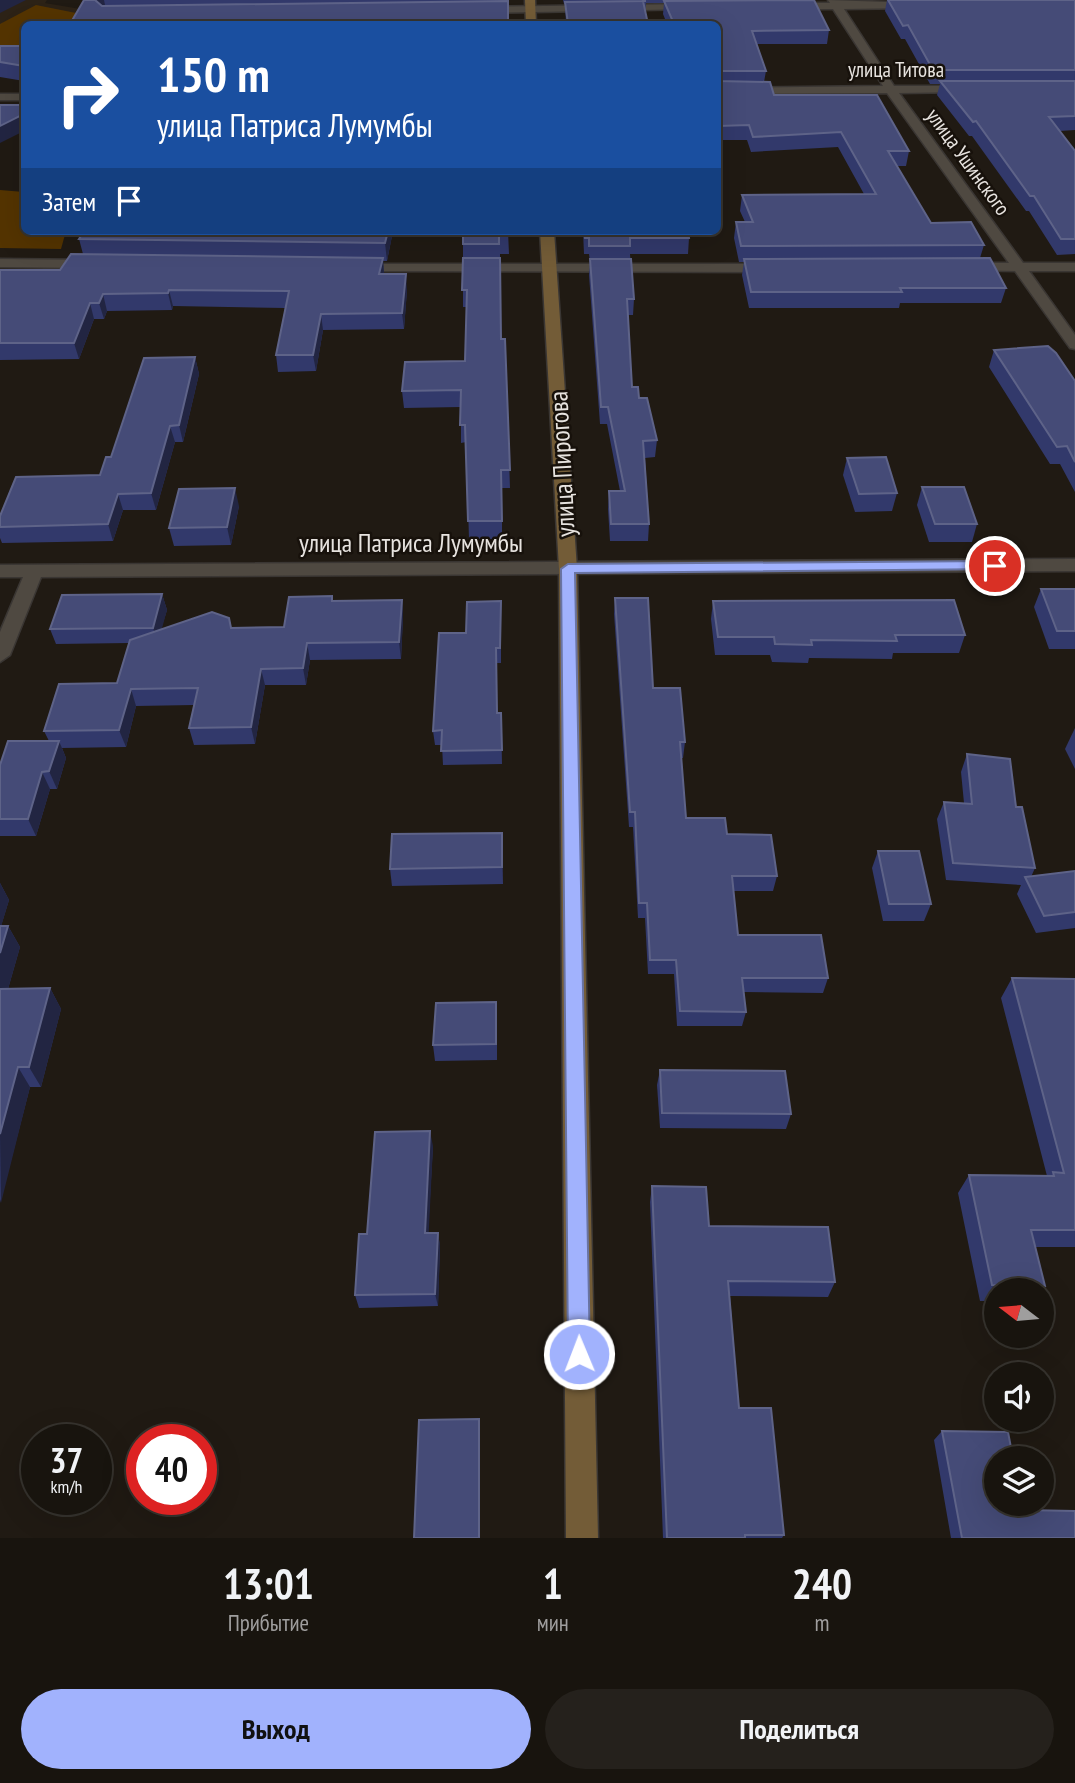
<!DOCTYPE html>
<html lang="ru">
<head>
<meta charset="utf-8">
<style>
  body { margin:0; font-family:"PT Sans Narrow",sans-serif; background:#25211c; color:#f1f3f6; height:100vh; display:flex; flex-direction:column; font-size:26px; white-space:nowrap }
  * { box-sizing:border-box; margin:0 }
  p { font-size:23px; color:#9f9e9e }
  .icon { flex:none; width:38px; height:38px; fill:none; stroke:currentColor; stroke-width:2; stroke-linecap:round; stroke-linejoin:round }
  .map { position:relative; height:1538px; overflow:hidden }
  .side { display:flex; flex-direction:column; background:#18140e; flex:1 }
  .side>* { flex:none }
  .top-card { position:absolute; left:21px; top:21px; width:700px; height:214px; border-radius:10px; box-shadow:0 7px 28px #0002,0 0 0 2px #36332e; background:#1a4fa0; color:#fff; overflow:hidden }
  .needle { width:46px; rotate:286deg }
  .controls { position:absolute; left:984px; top:1278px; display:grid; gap:14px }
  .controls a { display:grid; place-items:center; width:70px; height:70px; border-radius:50%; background:#18140e; box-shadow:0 7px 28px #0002,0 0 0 2px #36332e; font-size:35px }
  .speed { position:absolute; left:21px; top:1424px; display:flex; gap:14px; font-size:35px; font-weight:700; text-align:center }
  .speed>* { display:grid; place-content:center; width:91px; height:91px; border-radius:50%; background:#18140e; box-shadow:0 7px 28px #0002,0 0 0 2px #36332e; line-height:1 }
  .speed small { font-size:18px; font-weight:400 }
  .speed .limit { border:10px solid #d22; background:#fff; color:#111 }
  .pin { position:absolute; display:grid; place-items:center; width:60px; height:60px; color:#fff; margin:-30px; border:4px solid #fff; border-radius:50%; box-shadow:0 2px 7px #0007 }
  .me { position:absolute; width:77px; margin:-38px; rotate:359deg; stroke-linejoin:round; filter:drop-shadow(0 0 5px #0008) }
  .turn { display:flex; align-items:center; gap:24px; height:147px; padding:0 21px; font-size:32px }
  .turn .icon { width:91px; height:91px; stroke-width:2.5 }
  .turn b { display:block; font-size:49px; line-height:60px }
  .then { display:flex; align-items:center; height:66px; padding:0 21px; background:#0003; gap:14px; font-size:26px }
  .eta { display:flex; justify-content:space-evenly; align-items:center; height:119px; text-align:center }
  .eta b { font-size:42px; font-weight:800; line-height:49px }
  .cta { display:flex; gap:14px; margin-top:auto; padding:14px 21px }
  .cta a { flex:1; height:80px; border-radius:42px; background:#a1b2fd; color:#111; font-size:28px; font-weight:800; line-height:80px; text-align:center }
  .cta a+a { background:#25211c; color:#f1f3f6 }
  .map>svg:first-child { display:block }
</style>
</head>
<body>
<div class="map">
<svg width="1075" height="1538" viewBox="0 0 1075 1538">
  <rect width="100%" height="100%" fill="#201a13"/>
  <path fill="#2c2216" d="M0 0H47L45 3 98 12 76 24H24L0 68Z"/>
  <g fill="#543400">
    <path d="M36 5 86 15 68 24H24V48L0 54V24Z"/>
    <path d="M0 190 24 192V231H66L61 249 0 248Z"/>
  </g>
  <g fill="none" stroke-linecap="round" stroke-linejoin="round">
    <g stroke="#3a3633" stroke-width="3">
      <g id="street">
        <path d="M828 0 916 3 912 8 844 9 894 86H967L973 89 967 92 899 93 1023 263H1075V271H1029L1075 335V349L1070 348 1015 271 964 270V264L969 263H1009L887 93 718 94V88L883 86 833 9H790L785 6 790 3H830Z"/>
        <path d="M691 4 695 9 479 13 474 10 479 7Z"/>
        <rect x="0" y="94" width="24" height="6"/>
        <path d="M0 259 93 260 100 264 93 268 0 267Z"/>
        <path d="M351 264H772L779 268 772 272 356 271 351 270Z"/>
        <path d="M1075 559V571L41 577 10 655 0 662V632L23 577H0V565Z"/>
      </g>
    </g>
    <g stroke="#3a3633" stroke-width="3">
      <g id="secondary">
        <path d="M525 0H535L536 24H526Z"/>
        <path d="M540 231H554L577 569 598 1538H566L559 569Z"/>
      </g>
    </g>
    <use href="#street" fill="#4f4941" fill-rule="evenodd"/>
    <use href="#secondary" fill="#735c37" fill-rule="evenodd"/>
  </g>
  <g fill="#32396b">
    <path d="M84 0H507L508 24H70Z"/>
    <path d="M563 0H814L829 30 827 44H757L766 71 764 82 774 95 909 151 906 166H897L931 223 984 245 980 258 1006 288 1001 303H900L899 308H749L742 275 744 262H739L734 238 736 222H745L740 211 742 195 864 194 838 147 751 152 747 140H718V24H667L663 14 664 3H646L645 12 648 24H566L565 4H564Z"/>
    <path d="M887 0H1075V130L1060 131 1075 151V254L1057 255 1029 211H1026L972 136H969L937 95 940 84H930L905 39H901L885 11Z"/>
    <path d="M0 46H24V81L0 77Z"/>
    <path d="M393 231 387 261H383L384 274 407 290 404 329 323 330 316 371 278 372 276 355 285 308 173 306 172 310 107 311 104 319H94L79 359 0 360V270H60L83 254 79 239Z"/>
    <path d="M508 231 509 254H500L501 339H505L510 488H502V539H469L466 442 461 443V407L404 408 402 391 465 361 467 307H463V244Z"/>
    <path d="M583 231H688L689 238 688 254H630L634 299 633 315H628L632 387 639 398 657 440 655 457 645 458 649 524 648 541H610L608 509 609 491H620L607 424H600L589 275 590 262 589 254H584Z"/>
    <path d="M994 350 1075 381V492L1060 464H1050L989 367Z"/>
    <path d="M195 357 199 374 183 442H175L156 510H123L113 541 2 543 0 538V516L100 475 111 457Z"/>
    <path d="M847 458 897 493 892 511 855 512 843 475Z"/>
    <path d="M922 487 977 524 972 542H929L917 505Z"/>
    <path d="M239 506 231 545 174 546 169 528Z"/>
    <path d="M1041 589H1075V649H1049L1034 607Z"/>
    <path d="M162 594 167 610 161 629 284 627 332 596 333 601 402 600 403 617 401 659 310 660 306 685H265L255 744 194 745 189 728 194 705 136 706 126 747 62 748 66 758 57 789H50L36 836H0V765L49 741 44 731 117 683 129 643 56 644 50 629Z"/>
    <path d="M615 598 653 688 685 742 683 758H681L686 818 727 834 777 876 773 891H733L738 935 828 978 823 993 744 992 746 1012 742 1026H677L674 974H648L645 918H638L633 827H629L614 614Z"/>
    <path d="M501 601V663H497V713H501L502 764 443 765 442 745H435L433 731 466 633Z"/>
    <path d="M713 601 965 635 959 653H893L892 659 809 658 808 663 772 662 770 655H715L711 619Z"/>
    <path d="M1075 728V769L1065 749Z"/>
    <path d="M967 754 1016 807 1035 868 1031 877 1075 871V928L1036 933 1017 894 1021 885 946 880 937 819 944 802 964 803 961 772Z"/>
    <path d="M502 833 503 884 392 886 390 869Z"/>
    <path d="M878 851 931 904 924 921H883L872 868Z"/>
    <path d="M0 883 9 900 1 926H8L20 947 8 989 50 988 61 1009 41 1087H30L0 1203Z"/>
    <path d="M1012 978 1075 979V1247H1035L1045 1286 1041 1290H996V1301H980L958 1193 969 1175 1047 1176 1001 998Z"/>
    <path d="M497 1018V1060L435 1061 433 1045Z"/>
    <path d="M660 1070 791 1114 786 1129 660 1128 657 1085Z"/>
    <path d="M433 1146 428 1233H438L440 1246 438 1306 359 1308 355 1295 367 1234Z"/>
    <path d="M652 1186 709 1226 835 1282 828 1297 730 1296 739 1408 784 1535 782 1538H663L650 1202Z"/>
    <path d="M942 1431 1024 1510 1075 1538H951L934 1440Z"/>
  </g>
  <g fill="#222542">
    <path d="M0 0H26L0 13Z"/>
    <path d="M95 0H104L106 10Z"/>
    <path d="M24 114V131L0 143V126Z"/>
    <path d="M388 231H393L387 261 385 243Z"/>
    <path d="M383 258 384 274H379Z"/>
    <path d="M406 274 407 290 404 329 402 313Z"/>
    <path d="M169 290 173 306 172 310 168 293Z"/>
    <path d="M103 294 107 311 104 319 99 303Z"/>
    <path d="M90 303 94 319 79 359 74 343Z"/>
    <path d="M321 314 323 330 316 371 313 355Z"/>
    <path d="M195 357 199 374 183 442 179 425Z"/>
    <path d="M170 426 175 442 156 510 151 493Z"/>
    <path d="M235 488 239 506 231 545 227 527Z"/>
    <path d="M118 494 123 510 113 541 108 524Z"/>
    <path d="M162 594 167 610 158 643 153 628Z"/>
    <path d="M402 600 403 617 401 659 399 642Z"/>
    <path d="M307 643 310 660 306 685 303 668Z"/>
    <path d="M261 669 265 685 255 744 251 727Z"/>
    <path d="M131 689 136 706 126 747 119 730Z"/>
    <path d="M59 741 66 758 57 789 49 771Z"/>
    <path d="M42 772 50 789 36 836 28 819Z"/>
    <path d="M0 883 9 900 0 930Z"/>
    <path d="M8 926 20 947 2 1010 0 1007V953Z"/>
    <path d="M50 988 61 1009 41 1087 29 1067Z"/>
    <path d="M18 1067 30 1087 1 1203 0 1134Z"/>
    <path d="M430 1131 433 1146 428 1247 425 1233Z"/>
    <path d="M438 1233 440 1246 438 1306 435 1294Z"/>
    <path d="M479 1419 480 1427V1538H479Z"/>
  </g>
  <g fill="#454b77" stroke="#5e6388" stroke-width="2">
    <path d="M84 0H95L102 6 508 1V24H70Z"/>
    <path d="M814 0 829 30 752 31 766 71H719L718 81 770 82 774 95H877L909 151H888L931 223 971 222 984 245 741 246 736 222H753L742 195 876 194 841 132 753 137 749 125 718 126V24H674L664 1Z"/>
    <path d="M888 0H1075V70H933L908 25 903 26Z"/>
    <path d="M643 1 648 24H568L565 2 646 1Z"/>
    <path d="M0 46H24V66L0 62Z"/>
    <path d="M940 81H1075V116L1049 117 1075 151V239H1061L1034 196H1030L976 121 973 122Z"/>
    <path d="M0 105H24V114L0 126Z"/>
    <path d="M84 231H388L385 243 79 239Z"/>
    <path d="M463 231H508V236H499V244H463Z"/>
    <path d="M584 231H688L689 238H630V246H589V238H585Z"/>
    <path d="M71 254 383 258 379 274H406L402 313 321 314 313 355H276L289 291 169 290 168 293 103 294 99 303H90L74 343H0V270H60Z"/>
    <path d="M463 258H500L501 339H505L510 470H501L502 521H468L465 425H460L461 390 402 391 405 362 465 361 467 290H462Z"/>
    <path d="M990 258 1006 288H900L902 292H751L744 259Z"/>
    <path d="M590 259H631L634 299H627L632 387H638L639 398H647L657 440 643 441 649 524H611L609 491H625L608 407H601Z"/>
    <path d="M1048 346 1056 353 1075 381V462L1067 446 1057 447 994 350Z"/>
    <path d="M195 357 179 425 170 426 151 493 118 494 108 524 0 527V516L16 477 100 475 106 457H111L144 358Z"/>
    <path d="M886 457 897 493 859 494 847 458Z"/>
    <path d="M922 487H964L977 524H935Z"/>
    <path d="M235 488 227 527 169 528 179 489Z"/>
    <path d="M1041 589H1075V631H1057Z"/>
    <path d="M162 594 153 628 50 629 62 595Z"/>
    <path d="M332 596V601L402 600 399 642 307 643 303 668 261 669 251 727 189 728 198 688 131 689 119 730 44 731 59 684 117 683 130 640 212 612 229 618 231 628 284 627 289 597Z"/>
    <path d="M615 598H648L653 688H680L685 742H680L686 818H725L727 834 771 835 777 876H732L738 935H821L828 978H742L746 1012 680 1011 676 960H650L647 903H639L635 812H630Z"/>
    <path d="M954 600 965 635H895L897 641 811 640 812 645 775 644 774 637H718L713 601Z"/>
    <path d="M501 601 500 648H496L497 713H501L502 750 441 751 442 730 433 731 439 633H466L467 602Z"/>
    <path d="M8 741H59L49 771 42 772 28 819H0V765Z"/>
    <path d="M967 754 1010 759 1016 807H1022L1035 868 953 863 944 802 972 804Z"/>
    <path d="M502 833V867L390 869 392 834Z"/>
    <path d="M878 851H919L931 904H889Z"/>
    <path d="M1075 871V912L1044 916 1025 877Z"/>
    <path d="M0 926H8L0 953Z"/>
    <path d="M1012 978 1075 979V1230H1031L1045 1286 992 1285 969 1175 1054 1176 1053 1172 1064 1173Z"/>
    <path d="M50 988 29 1067H18L0 1134V989Z"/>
    <path d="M496 1002V1044L433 1045 436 1003Z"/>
    <path d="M660 1070 785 1071 791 1114 662 1113Z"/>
    <path d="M430 1131 425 1233H438L435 1294 355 1295 359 1234H367L375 1132Z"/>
    <path d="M652 1186 706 1187 709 1226 828 1227 835 1282 728 1281 739 1408H771L784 1535H745V1538H667Z"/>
    <path d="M479 1419V1538H414L419 1420Z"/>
    <path d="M942 1431 1008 1432 1013 1458H996V1503H1023L1024 1510 1075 1511V1538H962Z"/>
  </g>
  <path fill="#a1b2fd" stroke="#6974a4" stroke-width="2" d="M995 561 1000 562V569L575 573 590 1354 587 1362 579 1366 571 1362 568 1354 561 569 568 564Z"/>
  <g text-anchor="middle" stroke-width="5" stroke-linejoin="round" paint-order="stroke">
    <g font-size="21" fill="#e7e3df" stroke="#17110b">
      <text x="896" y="77">улица Титова</text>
      <text transform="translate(968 162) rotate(54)" y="7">улица Ушинского</text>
    </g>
    <g font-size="26" fill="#e7e3df" stroke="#17110b">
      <text transform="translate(562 464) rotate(-93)" y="9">улица Пирогова</text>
      <text x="411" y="552">улица Патриса Лумумбы</text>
    </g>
  </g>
</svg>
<div class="controls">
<a><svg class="needle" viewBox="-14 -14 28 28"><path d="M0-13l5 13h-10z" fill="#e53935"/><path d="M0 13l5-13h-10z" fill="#9f9e9e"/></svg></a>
<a><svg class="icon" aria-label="sound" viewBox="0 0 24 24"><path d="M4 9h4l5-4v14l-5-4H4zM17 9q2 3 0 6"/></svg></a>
<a><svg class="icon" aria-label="layers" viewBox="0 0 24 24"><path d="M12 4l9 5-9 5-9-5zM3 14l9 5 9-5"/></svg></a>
</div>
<div class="speed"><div>37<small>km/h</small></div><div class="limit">40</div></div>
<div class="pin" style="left:995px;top:566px;background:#d93025"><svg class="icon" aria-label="arrive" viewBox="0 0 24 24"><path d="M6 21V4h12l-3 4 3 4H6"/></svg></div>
<svg class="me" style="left:579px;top:1354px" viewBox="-20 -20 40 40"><circle r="17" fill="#a1b2fd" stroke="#fff" stroke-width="3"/><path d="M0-11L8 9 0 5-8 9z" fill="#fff"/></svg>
<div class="top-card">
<div class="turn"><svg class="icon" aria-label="right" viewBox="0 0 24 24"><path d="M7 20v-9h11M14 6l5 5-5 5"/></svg><div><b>150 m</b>улица Патриса Лумумбы</div></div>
<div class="then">Затем<svg class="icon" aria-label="arrive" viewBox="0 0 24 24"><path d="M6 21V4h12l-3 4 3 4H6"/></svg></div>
</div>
</div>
<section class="side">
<div class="eta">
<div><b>13:01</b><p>Прибытие</p></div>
<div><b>1</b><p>мин</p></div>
<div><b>240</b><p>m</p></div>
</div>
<div class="cta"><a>Выход</a><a>Поделиться</a></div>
</section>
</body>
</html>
